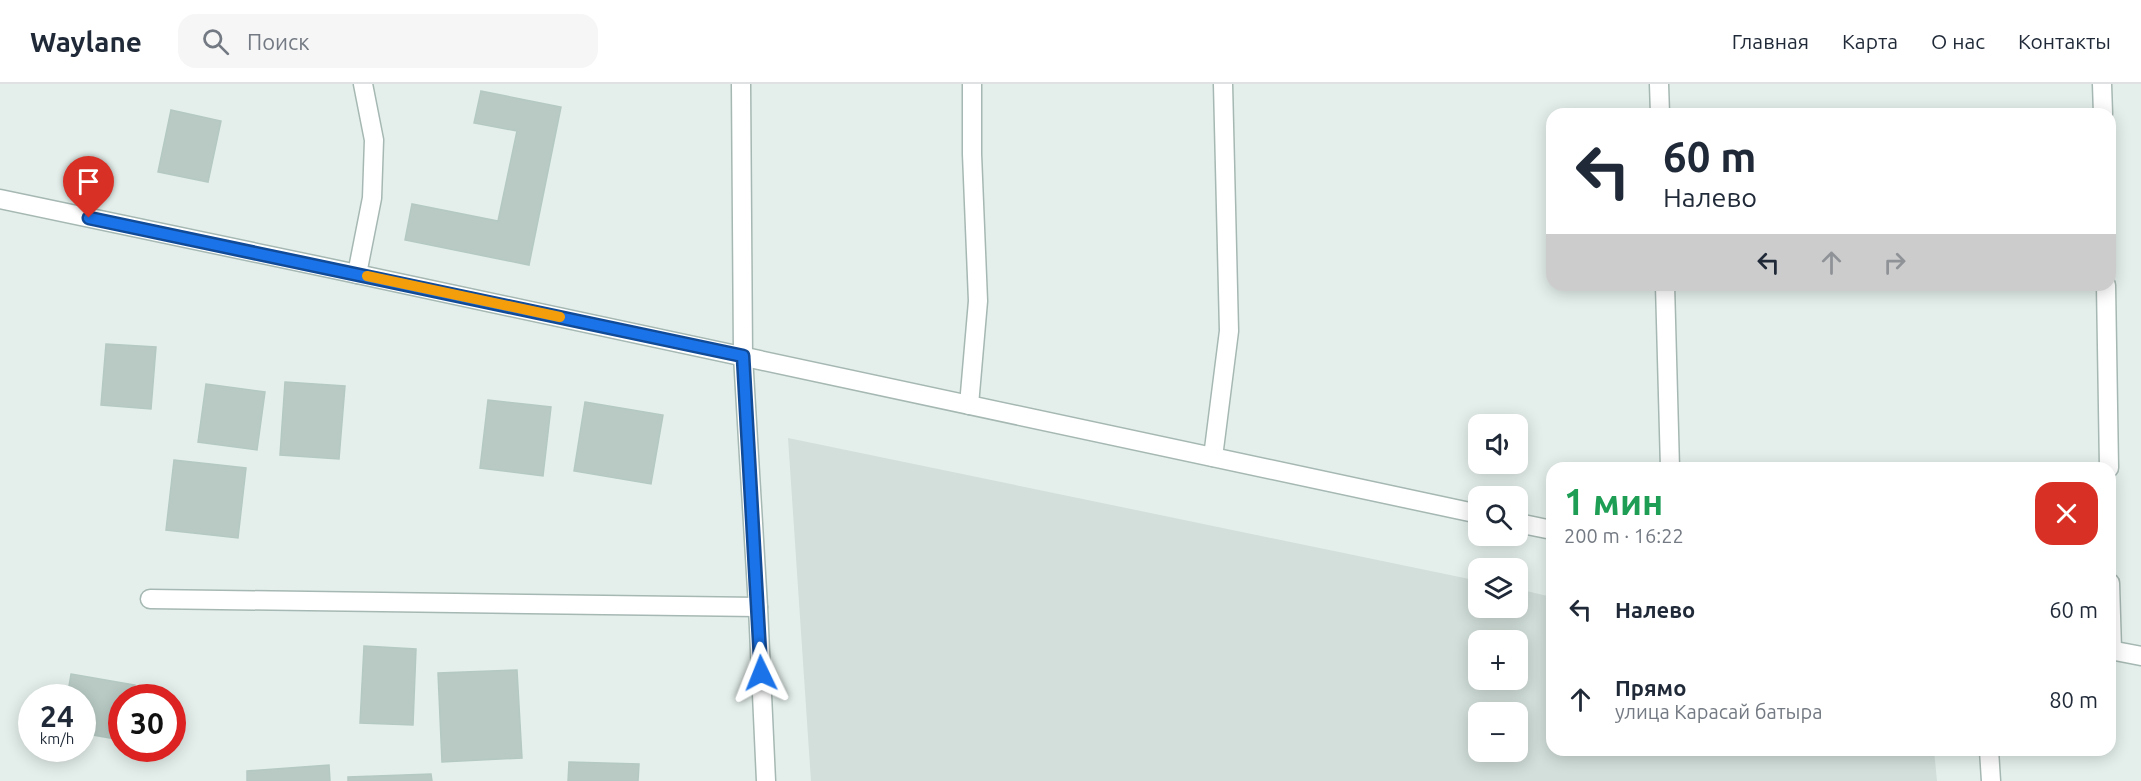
<!DOCTYPE html>
<html lang="ru">
<head>
<meta charset="utf-8">
<style>
  body { margin:0; font-family:Ubuntu,sans-serif; background:#f6f6f7; color:#1f2937; height:100vh; display:flex; flex-direction:column; font-size:22px; white-space:nowrap }
  * { box-sizing:border-box; margin:0 }
  p { font-size:20px; color:#747a83 }
  .icon { flex:none; width:33px; height:33px; fill:none; stroke:currentColor; stroke-width:2; stroke-linecap:round; stroke-linejoin:round }
  .map { position:relative; flex:1; overflow:hidden }
  .details { position:absolute; left:1546px; top:378px; width:570px; height:294px; display:flex; flex-direction:column; background:#fff; border-radius:18px; box-shadow:0 3px 15px #0003 }
  .details>* { flex:none }
  .guide { position:absolute; left:1546px; top:24px; width:570px; height:183px; border-radius:18px; box-shadow:0 3px 15px #0003; background:#fff; color:#1f2937; overflow:hidden }
  .tools { position:absolute; left:1468px; top:330px; display:grid; gap:12px }
  .tools a { display:grid; place-items:center; width:60px; height:60px; border-radius:12px; background:#fff; box-shadow:0 3px 15px #0003; font-size:30px }
  .speed { position:absolute; left:18px; top:600px; display:flex; gap:12px; font-size:30px; font-weight:700; text-align:center }
  .speed>* { display:grid; place-content:center; width:78px; height:78px; border-radius:50%; background:#fff; box-shadow:0 3px 15px #0003; line-height:1 }
  .speed small { font-size:15px; font-weight:400 }
  .speed .limit { border:9px solid #d22; background:#fff; color:#111 }
  .pin { position:absolute; display:grid; place-items:center; width:51px; height:51px; color:#fff; margin:-62px -26px; border-radius:50% 50% 50% 0; rotate:-45deg; box-shadow:0 0 6px #0007 }
  .pin .icon { rotate:45deg }
  .me { position:absolute; width:66px; margin:-33px; rotate:358deg; stroke-linejoin:round; filter:drop-shadow(0 0 4px #0008) }
  .turn { display:flex; align-items:center; gap:21px; height:126px; padding:0 18px; font-size:27px }
  .turn .icon { width:78px; height:78px; stroke-width:2.5 }
  .turn b { display:block; font-size:42px; line-height:51px }
  .lanes { display:flex; align-items:center; height:57px; padding:0 18px; background:#0003; justify-content:center; gap:30px; direction:ltr }
  .lanes .off { opacity:.35 }
  .round { display:grid; place-items:center; flex:none; width:63px; height:63px; border-radius:18px; background:#f6f6f7 }
  .summary { display:flex; align-items:center; justify-content:space-between; height:102px; padding:0 18px }
  h1 { font-size:36px; font-weight:600; line-height:45px; color:#1e9e55 }
  ul { padding:0; list-style:none }
  li { display:flex; align-items:center; gap:18px; height:90px; padding:0 18px }
  li div { flex:1 }
  li b { display:block; font-size:22px }
  li em { font-style:normal }
  header { display:flex; align-items:center; gap:36px; box-sizing:border-box; height:84px; padding:0 30px; background:#fff; border-bottom:2px solid #e0e1e3 }
  header strong { font-size:28px }
  nav { display:flex; gap:33px; margin-inline-start:auto; font-size:21px }
  .search { width:420px; height:54px; background:#f6f6f7; display:flex; align-items:center; gap:15px; box-sizing:border-box; padding:0 21px; border-radius:18px; color:#747a83; font-size:22px }
  .map>svg:first-child { display:block }
</style>
</head>
<body>
<header>
<strong>Waylane</strong>
<div class="search"><svg class="icon" aria-label="search" viewBox="0 0 24 24"><circle cx="10" cy="10" r="6"/><path d="M15 15l6 6"/></svg>Поиск</div>
<nav><a>Главная</a><a>Карта</a><a>О нас</a><a>Контакты</a></nav>
</header>
<div class="map">
<svg width="2141" height="697" viewBox="0 0 2141 697">
  <rect width="100%" height="100%" fill="#e4efeb"/>
  <path fill="#d2dfda" fill-rule="evenodd" d="M788 354 1479 497V524H1518V505L1552 513V666H1934L1937 697H811ZM1479 556H1518V596H1479ZM1518 628V668H1479V628Z"/>
  <g fill="#b9cac4" stroke="#b5c9c3" stroke-width="1.5">
    <path d="M481 7 561 23 529 181 405 156 412 120 498 137 517 47 474 39Z"/>
    <path d="M171 26 221 37 208 98 158 88Z"/>
    <path d="M106 260 156 263 151 325 101 321Z"/>
    <path d="M285 298 345 302 339 375 280 371Z"/>
    <path d="M206 300 265 308 257 366 198 358Z"/>
    <path d="M488 316 551 323 543 392 480 384Z"/>
    <path d="M585 318 663 331 651 400 574 387Z"/>
    <path d="M174 376 246 384 238 454 166 446Z"/>
    <path d="M364 562 416 565 413 641 360 639Z"/>
    <path d="M517 586 522 674 442 678 438 589Z"/>
    <path d="M71 590 135 601 132 614H122V656L82 649V614H67Z"/>
    <path d="M569 678 639 680 638 697H568Z"/>
    <path d="M329 681 330 697H247V687Z"/>
    <path d="M431 690 432 697H348V693Z"/>
  </g>
  <g fill="none" stroke-linecap="round" stroke-linejoin="round">
    <g stroke="#a6b8b3" stroke-width="21">
      <g id="lane">
        <path d="M150 515 758 523"/>
        <path d="M1989 666 1991 697"/>
      </g>
    </g>
    <g stroke="#a6b8b3" stroke-width="21">
      <g id="street">
        <path d="M741 0 743 272 758 523 766 697"/>
        <path d="M1659 0 1660 30"/>
        <path d="M2102 0 2103 30"/>
        <path d="M0 115 357 190 1479 430"/>
        <path d="M357 190 372 114 374 56 363 0"/>
        <path d="M1665 201 1670 384"/>
        <path d="M2106 201 2109 384"/>
        <path d="M969 321 978 217 972 70V0"/>
        <path d="M1213 373 1229 247 1223 0"/>
        <path d="M1518 439 1552 446"/>
        <path d="M2110 499 2112 566"/>
        <path d="M2110 566 2141 572"/>
      </g>
    </g>
    <use href="#lane" stroke="#fff" stroke-width="18"/>
    <use href="#street" stroke="#fff" stroke-width="18"/>
  </g>
  <g fill="none" stroke-linecap="round" stroke-linejoin="round">
    <g stroke="#114b97" stroke-width="15">
      <path id="route" d="M89 134 743 272 761 589"/>
    </g>
    <use href="#route" stroke="#1a73e8" stroke-width="10"/>
    <path stroke="#f59e0b" stroke-width="10" d="M367 192 560 233"/>
  </g>
</svg>
<div class="tools">
<a><svg class="icon" aria-label="sound" viewBox="0 0 24 24"><path d="M4 9h4l5-4v14l-5-4H4zM17 9q2 3 0 6"/></svg></a>
<a><svg class="icon" aria-label="search" viewBox="0 0 24 24"><circle cx="10" cy="10" r="6"/><path d="M15 15l6 6"/></svg></a>
<a><svg class="icon" aria-label="layers" viewBox="0 0 24 24"><path d="M12 4l9 5-9 5-9-5zM3 14l9 5 9-5"/></svg></a>
<a>+</a>
<a>−</a>
</div>
<div class="speed"><div>24<small>km/h</small></div><div class="limit">30</div></div>
<div class="pin" style="left:89px;top:134px;background:#d93025"><svg class="icon" aria-label="arrive" viewBox="0 0 24 24"><path d="M6 21V4h12l-3 4 3 4H6"/></svg></div>
<svg class="me" style="left:761px;top:589px" viewBox="-20 -20 40 40"><path d="M0-17L14 15 0 8-14 15z" fill="#1a73e8" stroke="#fff" stroke-width="4"/></svg>
<div class="guide">
<div class="turn"><svg class="icon" aria-label="left" viewBox="0 0 24 24"><path d="M17 20v-9H6M10 6l-5 5 5 5"/></svg><div><b>60 m</b>Налево</div></div>
<div class="lanes"><svg class="icon" aria-label="left" viewBox="0 0 24 24"><path d="M17 20v-9H6M10 6l-5 5 5 5"/></svg><svg class="icon off" aria-label="ahead" viewBox="0 0 24 24"><path d="M12 20V5M6 11l6-6 6 6"/></svg><svg class="icon off" aria-label="right" viewBox="0 0 24 24"><path d="M7 20v-9h11M14 6l5 5-5 5"/></svg></div>
</div>
<section class="details">
<div class="summary"><div><h1>1 мин</h1><p>200 m · 16:22</p></div><a class="round" style="background:#d93025;color:#fff"><svg class="icon" aria-label="close" viewBox="0 0 24 24"><path d="M6 6l12 12M18 6L6 18"/></svg></a></div>
<ul>
<li><svg class="icon" aria-label="left" viewBox="0 0 24 24"><path d="M17 20v-9H6M10 6l-5 5 5 5"/></svg><div><b>Налево</b></div><em>60 m</em></li>
<li><svg class="icon" aria-label="ahead" viewBox="0 0 24 24"><path d="M12 20V5M6 11l6-6 6 6"/></svg><div><b>Прямо</b><p>улица Карасай батыра</p></div><em>80 m</em></li>
</ul>
</section>
</div>
</body>
</html>
